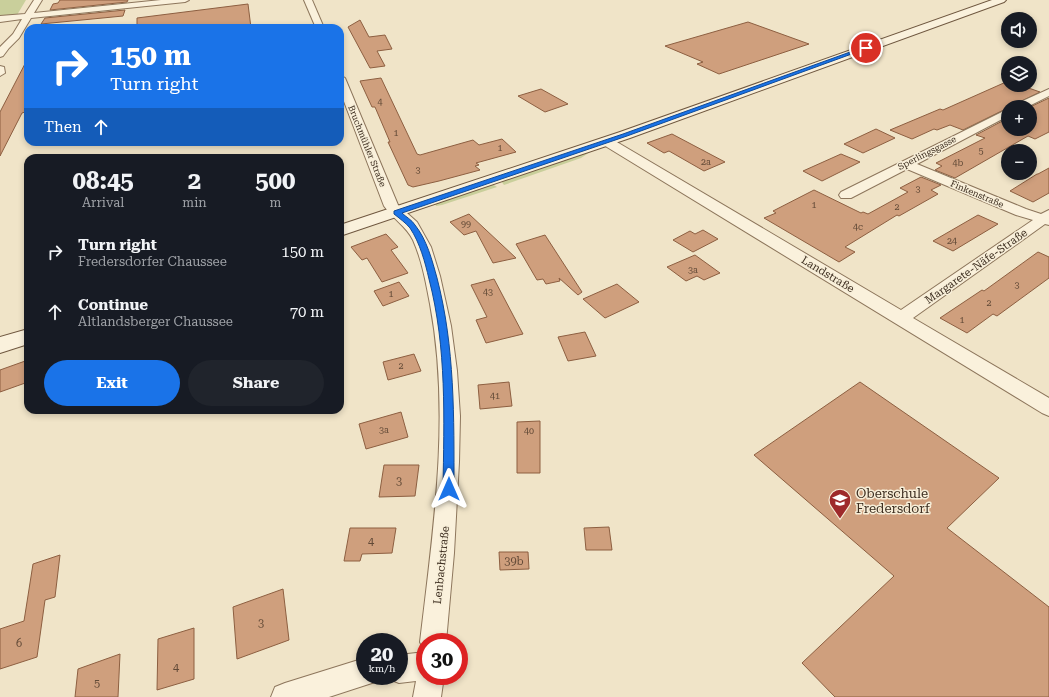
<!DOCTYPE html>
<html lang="en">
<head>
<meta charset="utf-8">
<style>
  body { margin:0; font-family:"Roboto Serif",serif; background:#20242c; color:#f1f3f6; height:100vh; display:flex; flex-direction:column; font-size:15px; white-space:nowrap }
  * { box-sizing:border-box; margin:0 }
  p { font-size:13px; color:#9ea1a6 }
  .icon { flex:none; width:22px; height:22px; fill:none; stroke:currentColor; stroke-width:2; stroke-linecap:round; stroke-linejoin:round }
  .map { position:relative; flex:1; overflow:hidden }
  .drawer { position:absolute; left:24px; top:154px; width:320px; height:260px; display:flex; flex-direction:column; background:#171b24; border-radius:12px; box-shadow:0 2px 6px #0003 }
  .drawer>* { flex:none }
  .hud { position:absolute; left:24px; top:24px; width:320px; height:122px; border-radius:12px; box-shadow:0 2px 6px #0003; background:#1a73e8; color:#fff; overflow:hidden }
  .buttons { position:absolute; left:1001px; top:12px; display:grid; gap:8px }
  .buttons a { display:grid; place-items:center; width:36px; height:36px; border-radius:50%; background:#171b24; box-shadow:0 2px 6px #0003; font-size:20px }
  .speed { position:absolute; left:356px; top:633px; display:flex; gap:8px; font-size:20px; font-weight:700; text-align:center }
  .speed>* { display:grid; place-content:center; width:52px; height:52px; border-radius:50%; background:#171b24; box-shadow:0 2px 6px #0003; line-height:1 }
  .speed small { font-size:10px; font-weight:400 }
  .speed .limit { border:6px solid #d22; background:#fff; color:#111 }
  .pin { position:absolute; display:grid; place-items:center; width:34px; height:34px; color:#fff; margin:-17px; border:2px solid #fff; border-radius:50%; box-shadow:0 1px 4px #0007 }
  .me { position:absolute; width:44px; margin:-22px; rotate:0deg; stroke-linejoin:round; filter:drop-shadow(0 0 3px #0008) }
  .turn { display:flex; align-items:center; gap:14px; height:84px; padding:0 20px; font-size:18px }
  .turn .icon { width:52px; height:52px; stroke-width:2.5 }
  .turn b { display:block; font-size:28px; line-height:34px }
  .then { display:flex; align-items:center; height:38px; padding:0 20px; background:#0003; gap:8px; font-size:15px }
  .eta { display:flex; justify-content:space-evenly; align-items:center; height:68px; text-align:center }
  .eta b { font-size:24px; font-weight:700; line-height:28px }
  .primary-button { display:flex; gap:8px; margin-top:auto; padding:8px 20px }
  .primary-button a { flex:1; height:46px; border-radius:24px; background:#1a73e8; color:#fff; font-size:16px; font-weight:700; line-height:46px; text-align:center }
  .primary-button a+a { background:#20242c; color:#f1f3f6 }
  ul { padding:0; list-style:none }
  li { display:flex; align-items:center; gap:12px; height:60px; padding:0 20px }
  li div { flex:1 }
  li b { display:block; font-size:15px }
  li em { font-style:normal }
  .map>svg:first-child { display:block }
</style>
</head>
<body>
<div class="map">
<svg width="1049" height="697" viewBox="0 0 1049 697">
  <rect width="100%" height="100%" fill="#f0e4c8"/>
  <g fill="#c9cf9b">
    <path d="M0 0H26L17 15 0 16Z"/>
    <path d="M590 152 581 158 504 185 501 181Z"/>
    <path d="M492 184 497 187 442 205 436 206 435 203Z"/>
  </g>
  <g fill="#cf9f7d" stroke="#8d5f41">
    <path d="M60 0H128L127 2 50 10 53 4 58 3Z"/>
    <path d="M248 4 251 28H137V18Z"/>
    <path d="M125 10 123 16 41 24 45 18Z"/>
    <path d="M360 20 369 37 385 35 392 49 377 51 385 66 370 68 348 27Z"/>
    <path d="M748 22 809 44 719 74 697 64 703 62 665 46Z"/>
    <path d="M28 58V111L22 113 0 156V112Z"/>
    <path d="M381 78 417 154 420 155 473 140 479 145 502 139 516 152 476 163 479 165 475 166 480 170 439 181 413 187 408 185 388 142H390L375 107H372L360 81Z"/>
    <path d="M1006 82 1008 83V85H1020L1040 92 963 130 950 125 937 130 934 129 912 139 890 130 940 109 943 110Z"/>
    <path d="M541 89 568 104 545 112 518 96Z"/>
    <path d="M1049 98V132L1035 139 1028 136 955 178 935 170 942 166 936 163 985 138 976 135 1008 118V129H1030V107Z"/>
    <path d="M876 129 895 138 863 153 844 144Z"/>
    <path d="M672 134 725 162 704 171 669 151 664 153 647 143Z"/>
    <path d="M841 154 860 162 822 181 803 171Z"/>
    <path d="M1049 168V193L1033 202 1010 191 1037 174H1038Z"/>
    <path d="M921 177 941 185 931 190 938 194 899 216 897 215 845 247 855 252 839 262 764 218 776 213 773 211 814 190 861 213 863 212 868 214 908 192 900 188Z"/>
    <path d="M469 214 470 215 516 258 493 263 476 231 464 235 450 222Z"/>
    <path d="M978 215 998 224 953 251 933 241Z"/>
    <path d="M703 230 718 239 693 252 673 240 690 231 695 234Z"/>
    <path d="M386 234 398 247 391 250 408 273 382 282 367 258 362 260 351 247Z"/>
    <path d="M545 235 582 292 578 295 559 278 560 281 546 284 543 279 537 280 516 244Z"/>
    <path d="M1038 252 1049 257V278L997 316 993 314 967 333 940 318 982 290 984 291Z"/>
    <path d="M695 255 720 273 704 280 697 276 686 281 667 267Z"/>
    <path d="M494 279 523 334 486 343 476 320 487 317 471 285Z"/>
    <path d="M399 282 409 296 383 306 374 291Z"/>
    <path d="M617 284 639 302 605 318 583 299Z"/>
    <path d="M585 332 596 356 568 361 558 337Z"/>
    <path d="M414 354 421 371 388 380 383 362Z"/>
    <path d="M28 360V382L0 392V370Z"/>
    <path d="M509 382 512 406 480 409 478 385Z"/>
    <path d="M860 382 999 478 947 528 1049 607V697H835L802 663 894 576 754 455Z"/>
    <path d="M401 412 408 437 366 449 359 424Z"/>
    <path d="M540 421V473H517V422Z"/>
    <path d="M384 465H419L415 496 379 497Z"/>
    <path d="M609 527 612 550H586L584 528Z"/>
    <path d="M350 528H396L392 553 362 554 360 561H344Z"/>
    <path d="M499 552H528L529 569 500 570Z"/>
    <path d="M60 555 55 597 45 600 37 657 0 669V629L24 621 33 564Z"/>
    <path d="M283 589 289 640 237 659 233 607Z"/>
    <path d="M194 628V679L157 690 158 639Z"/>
    <path d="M120 654 118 697H75L78 669Z"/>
  </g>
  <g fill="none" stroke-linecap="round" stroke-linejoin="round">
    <g stroke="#8d765c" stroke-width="2">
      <g id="street">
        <path d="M34 0H42L34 13 161 0H189L185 2 31 18 19 38 9 48 3 56 0 57V47L13 34 22 19 0 22V16L25 14Z"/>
        <path d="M304 0H312L324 28H316Z"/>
        <path d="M0 66 4 67 5 73 0 76Z"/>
        <path d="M340 75 345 78 398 205 417 222 431 247 440 276 451 326 457 371 460 416 459 462 454 553 446 642H425V652L420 642C433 531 451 416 430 304 426 283 422 260 413 240 406 226 393 219 384 206L340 91Z"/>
        <path d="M1049 89V96L1027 107H1012L1014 105Z"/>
        <path d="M1008 109V116L917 164 1026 209 1041 214 1049 210V225L1045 224 913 318 1049 398V416L1042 413 602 144 600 141 602 138H610L901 310 1033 220 1016 215 907 169 851 198H841L839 195 841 192Z"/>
        <path d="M425 652V676H444L441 697H413L416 681 399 683 389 679 388 676H399V655Z"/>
        <path d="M365 658V676H377L375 682 329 697H271L275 687 285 683Z"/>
      </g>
    </g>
    <g stroke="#6f573f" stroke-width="2">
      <g id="secondary">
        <path d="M992 0H1006L1004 2 630 138 340 236V225L620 132Z"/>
        <path d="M28 329V344L0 353V337Z"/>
      </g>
    </g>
    <use href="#street" fill="#faf1dc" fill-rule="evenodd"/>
    <use href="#secondary" fill="#faf1dc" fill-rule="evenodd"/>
  </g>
  <path fill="#1a73e8" stroke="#114b97" d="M864 47 868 48 627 136 402 213C406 217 412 220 415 225 427 240 432 260 437 278 455 347 454 418 454 489L453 493 449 494 445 493 443 489C444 419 447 348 429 279 425 262 420 243 410 228 406 223 399 218 394 214V211L623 134Z"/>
  <defs>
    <g id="school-pin" transform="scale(1.15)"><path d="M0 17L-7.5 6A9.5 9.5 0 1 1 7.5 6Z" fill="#9e2a2b" stroke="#f7eed8"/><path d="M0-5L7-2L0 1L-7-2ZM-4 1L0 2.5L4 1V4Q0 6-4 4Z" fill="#fff"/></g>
  </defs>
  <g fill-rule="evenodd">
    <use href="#school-pin" x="840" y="500"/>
  </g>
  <g text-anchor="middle" stroke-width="3" stroke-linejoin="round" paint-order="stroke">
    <g font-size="9" fill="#624a37">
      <text x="380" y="105">4</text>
      <text x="396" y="136">1</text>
      <text x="500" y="151">1</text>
      <text x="981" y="154">5</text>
      <text x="706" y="165">2a</text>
      <text x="958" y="166">4b</text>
      <text x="418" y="173">3</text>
      <text x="918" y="192">3</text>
      <text x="814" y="208">1</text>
      <text x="897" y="210">2</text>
      <text x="466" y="227">99</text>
      <text x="858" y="230">4c</text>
      <text x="952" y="244">24</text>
      <text x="693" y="273">3a</text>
      <text x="1017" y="288">3</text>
      <text x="488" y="295">43</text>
      <text x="391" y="297">1</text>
      <text x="989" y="306">2</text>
      <text x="962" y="323">1</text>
      <text x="401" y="369">2</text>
      <text x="495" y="399">41</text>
      <text x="384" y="433">3a</text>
      <text x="529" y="434">40</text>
    </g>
    <g font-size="9" fill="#3d2e20" stroke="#f7eed8">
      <text transform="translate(367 146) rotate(68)" y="3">Bruchmühler Straße</text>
      <text transform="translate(927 153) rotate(-27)" y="3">Sperlingsgasse</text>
      <text transform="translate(977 194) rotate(23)" y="3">Finkenstraße</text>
    </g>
    <g font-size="11" fill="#3d2e20" stroke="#f7eed8">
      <text transform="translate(976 266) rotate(-35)" y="4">Margarete-Näfe-Straße</text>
      <text transform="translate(828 274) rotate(31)" y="4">Landstraße</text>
      <text transform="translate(441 565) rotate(-84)" y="4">Lenbachstraße</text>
    </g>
    <g font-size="11" fill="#624a37">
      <text x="399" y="485">3</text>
      <text x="371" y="545">4</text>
      <text x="514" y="565">39b</text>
      <text x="261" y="627">3</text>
      <text x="19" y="647">6</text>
      <text x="176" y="671">4</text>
      <text x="97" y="687">5</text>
    </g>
    <g font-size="13" fill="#3d2e20" stroke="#f7eed8" text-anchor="start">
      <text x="856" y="498">Oberschule<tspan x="856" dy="15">Fredersdorf</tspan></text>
    </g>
  </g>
</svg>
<div class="buttons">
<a><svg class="icon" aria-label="sound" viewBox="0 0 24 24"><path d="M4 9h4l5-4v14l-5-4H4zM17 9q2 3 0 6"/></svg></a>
<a><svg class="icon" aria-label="layers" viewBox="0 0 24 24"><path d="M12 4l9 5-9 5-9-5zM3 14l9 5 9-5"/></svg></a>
<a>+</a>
<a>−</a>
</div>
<div class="speed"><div>20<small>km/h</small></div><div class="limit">30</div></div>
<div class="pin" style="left:866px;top:48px;background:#d93025"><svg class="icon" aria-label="arrive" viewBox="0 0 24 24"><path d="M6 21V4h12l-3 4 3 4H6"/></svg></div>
<svg class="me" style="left:449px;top:489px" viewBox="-20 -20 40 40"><path d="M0-17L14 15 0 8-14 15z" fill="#1a73e8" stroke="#fff" stroke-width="4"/></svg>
<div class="hud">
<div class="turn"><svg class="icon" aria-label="right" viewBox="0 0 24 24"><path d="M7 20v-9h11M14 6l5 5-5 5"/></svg><div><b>150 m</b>Turn right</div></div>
<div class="then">Then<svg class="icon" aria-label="ahead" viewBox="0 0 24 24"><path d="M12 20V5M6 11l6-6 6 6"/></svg></div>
</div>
<section class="drawer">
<div class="eta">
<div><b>08:45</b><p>Arrival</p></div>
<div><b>2</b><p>min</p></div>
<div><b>500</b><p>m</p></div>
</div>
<ul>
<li><svg class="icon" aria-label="right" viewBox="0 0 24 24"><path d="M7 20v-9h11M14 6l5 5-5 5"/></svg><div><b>Turn right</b><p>Fredersdorfer Chaussee</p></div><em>150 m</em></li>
<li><svg class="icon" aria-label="ahead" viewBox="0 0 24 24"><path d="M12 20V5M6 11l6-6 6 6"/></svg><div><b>Continue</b><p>Altlandsberger Chaussee</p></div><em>70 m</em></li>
</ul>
<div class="primary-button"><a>Exit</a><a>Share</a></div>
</section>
</div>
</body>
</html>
